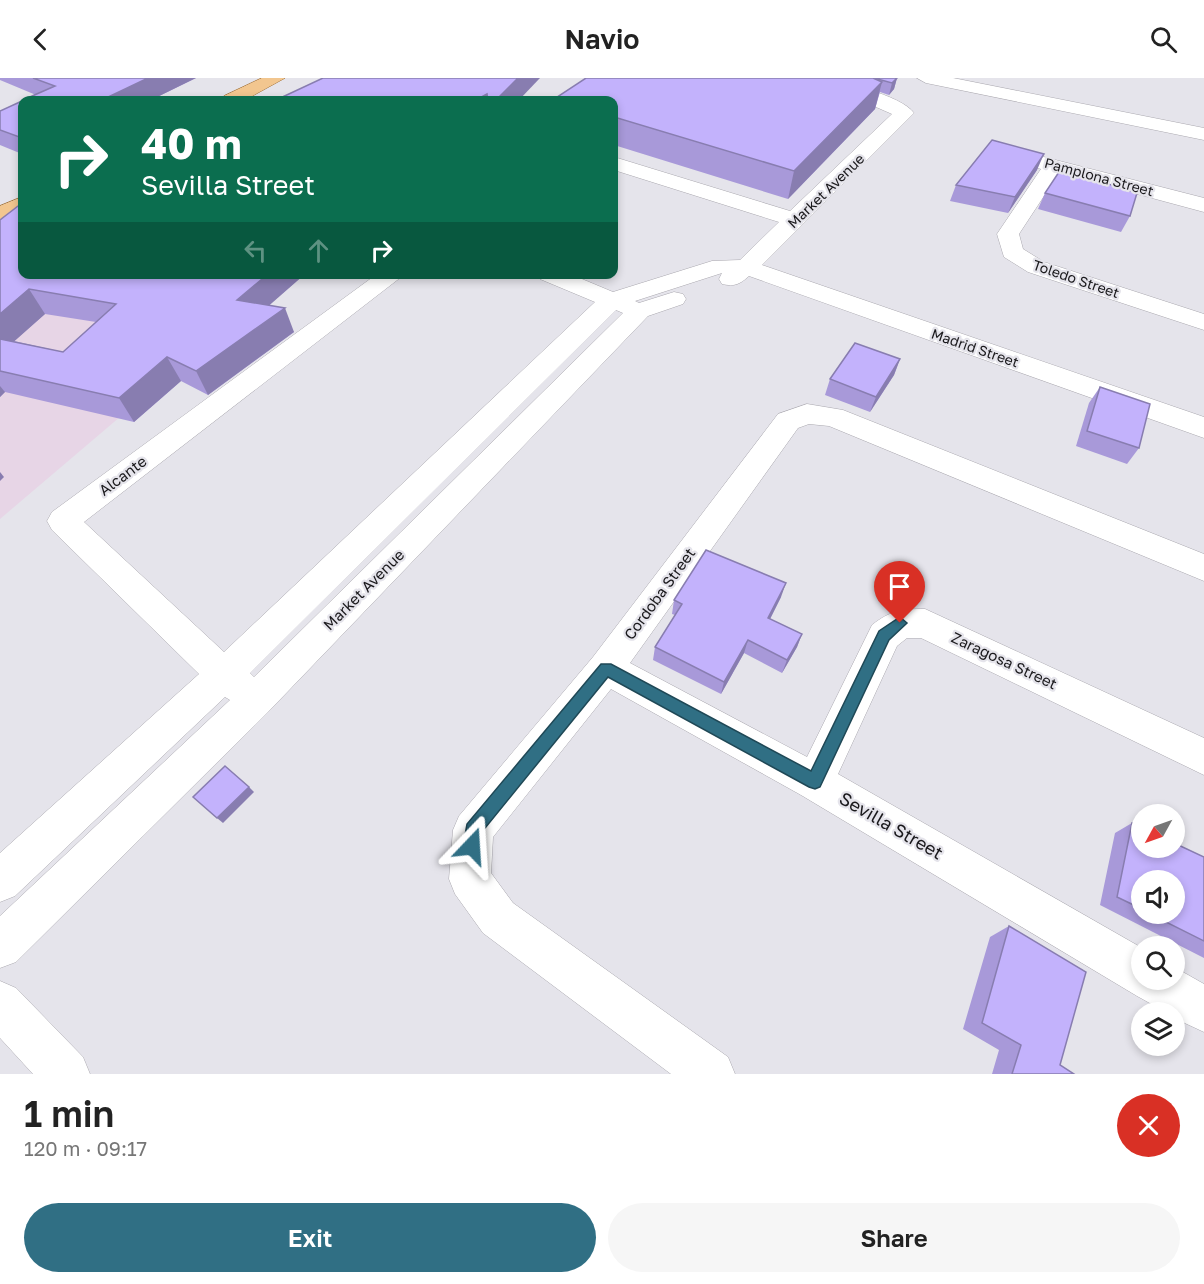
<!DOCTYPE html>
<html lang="en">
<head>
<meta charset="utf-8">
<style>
  body { margin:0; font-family:"Golos Text",sans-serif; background:#f6f6f6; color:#222; height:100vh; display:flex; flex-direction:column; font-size:22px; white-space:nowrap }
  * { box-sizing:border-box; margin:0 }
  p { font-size:20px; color:#767676 }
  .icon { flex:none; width:33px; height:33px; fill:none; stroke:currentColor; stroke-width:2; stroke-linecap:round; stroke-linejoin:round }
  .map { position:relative; height:996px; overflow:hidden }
  .drawer { display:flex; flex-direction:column; background:#fff; flex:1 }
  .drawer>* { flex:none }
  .guide { position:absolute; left:18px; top:18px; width:600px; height:183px; border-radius:12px; box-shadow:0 3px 9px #0003; background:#0b6e4f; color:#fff; overflow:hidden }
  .needle { width:39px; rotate:230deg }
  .controls { position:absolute; left:1131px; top:726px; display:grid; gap:12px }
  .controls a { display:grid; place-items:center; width:54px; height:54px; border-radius:50%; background:#fff; box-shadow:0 3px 9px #0003; font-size:30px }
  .pin { position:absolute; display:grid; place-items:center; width:51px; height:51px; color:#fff; margin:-62px -26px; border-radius:50% 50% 50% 0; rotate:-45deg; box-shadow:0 0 6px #0007 }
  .pin .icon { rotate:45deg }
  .me { position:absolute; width:66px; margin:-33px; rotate:20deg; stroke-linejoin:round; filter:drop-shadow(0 0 4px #0008) }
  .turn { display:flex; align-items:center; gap:21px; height:126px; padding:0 24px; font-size:27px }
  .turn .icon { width:78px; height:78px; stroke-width:2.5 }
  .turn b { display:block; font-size:42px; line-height:51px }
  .lanes { display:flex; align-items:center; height:57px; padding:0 24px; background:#0003; justify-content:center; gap:30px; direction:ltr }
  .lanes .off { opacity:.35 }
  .round { display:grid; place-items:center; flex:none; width:63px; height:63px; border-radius:32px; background:#f6f6f6 }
  .headline { display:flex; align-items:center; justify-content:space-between; height:102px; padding:0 24px }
  h1 { font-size:36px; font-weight:600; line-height:45px }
  .cta { display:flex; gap:12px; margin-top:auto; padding:12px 24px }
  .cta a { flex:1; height:69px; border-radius:36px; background:#306f84; color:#fff; font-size:24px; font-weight:600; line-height:69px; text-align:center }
  .cta a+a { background:#f6f6f6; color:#222 }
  header { display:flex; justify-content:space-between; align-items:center; height:78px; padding:0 24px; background:#fff; font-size:27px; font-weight:600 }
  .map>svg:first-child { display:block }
</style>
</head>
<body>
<header><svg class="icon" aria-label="back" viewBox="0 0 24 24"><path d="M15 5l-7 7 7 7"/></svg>Navio<svg class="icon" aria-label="search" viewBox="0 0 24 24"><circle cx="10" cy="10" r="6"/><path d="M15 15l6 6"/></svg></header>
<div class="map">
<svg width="1204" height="996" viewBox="0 0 1204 996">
  <rect width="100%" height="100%" fill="#e5e4eb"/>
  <path fill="#e7d5e6" d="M0 157 22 196 287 197 0 441Z"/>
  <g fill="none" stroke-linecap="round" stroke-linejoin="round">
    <g stroke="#aaa8af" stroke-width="1">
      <g id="minor">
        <path d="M785 0C796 0 807 0 818 0 840 3 901 17 914 35L762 187 1204 339V360L749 198C740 206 735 209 722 206L719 201 722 195 635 223 639 225 674 214 683 216 686 221 683 226 648 238 269 633 16 884 0 890V838L230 622 225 619 15 818 0 824V775L199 596 52 452 47 443 52 434 377 196H405L84 444 224 574 595 224 540 201 536 196H570L613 214 712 183 740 182 779 144 614 92V79L790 133 892 36 860 22 788 4ZM616 232 623 235 254 599 250 595Z"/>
        <path d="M917 0H953L1204 50V62L926 5Z"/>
        <path d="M1032 76 1204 120V134L1059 95 1019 156 1023 171 1044 184 1204 236V252L1028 194 1004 179 997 156 1041 91 1025 86 1022 82 1025 78Z"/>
        <path d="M807 326 843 332 1204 476V503L829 348 809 346 798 350 630 585 807 679 872 547C890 533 901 531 925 531L1204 660V697L921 560H907L897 568 838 696 1142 870V902H1174V889L1204 906V954L1174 940V934H1166L1137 918 801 717 611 611 493 759 491 795 513 825 728 979 735 996H671L483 855 455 816 449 801 453 752 459 738 593 579 778 336Z"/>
        <path d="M0 903 16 910 83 979 90 996H33L0 960Z"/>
      </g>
    </g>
    <g stroke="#a17137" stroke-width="1">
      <g id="major">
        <path d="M262 0H285L245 22H222L224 18Z"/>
        <path d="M22 119V134L0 144V128Z"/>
      </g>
    </g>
    <use href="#minor" fill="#fff" fill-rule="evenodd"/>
    <use href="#major" fill="#f2c68f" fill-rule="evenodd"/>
  </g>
  <g fill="#a899d9" fill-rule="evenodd">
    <path d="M0 0H196L151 22H23L36 17 0 2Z"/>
    <path d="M897 0 894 11 889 17 880 14 875 31 788 121 614 67V22H554V21Z"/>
    <path d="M22 23V76L0 67V33Z"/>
    <path d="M1037 92 1008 135 950 123 956 107Z"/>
    <path d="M1045 115 1130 138 1121 154 1038 131Z"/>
    <path d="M0 142 305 196 269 227 294 254 208 317 181 303 134 344 5 314 0 319ZM45 236 96 244 63 274 14 263Z"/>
    <path d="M900 281 894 297 870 334 825 317 830 301Z"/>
    <path d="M1100 309 1139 370 1127 386 1076 368 1089 325Z"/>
    <path d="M781 519 770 541 802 556 797 569 782 595 744 575 721 616 653 582 655 569 675 537 672 536 674 522Z"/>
    <path d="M1132 745 1204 779V880L1100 827 1115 755ZM1142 802 1174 836H1142Z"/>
    <path d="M1009 848 1060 987 1074 996H992L999 972 963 951 990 859Z"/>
  </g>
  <g fill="#887db0">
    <path d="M148 0H196L151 22H102Z"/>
    <path d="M518 0H540L519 22H496Z"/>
    <path d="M897 0 894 11 889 17 892 5Z"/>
    <path d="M882 4 875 31 788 121 794 93Z"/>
    <path d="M487 16 488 22H476Z"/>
    <path d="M1044 76 1037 92 1008 135 1015 119Z"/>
    <path d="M268 196H305L248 246 237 222Z"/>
    <path d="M29 211 45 236 0 276V236Z"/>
    <path d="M285 230 294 254 208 317 196 293Z"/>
    <path d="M167 279 181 303 134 344 119 320Z"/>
    <path d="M900 281 894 297 870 334 876 319Z"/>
    <path d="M0 308 5 314 0 319Z"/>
    <path d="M0 394 4 399 0 403Z"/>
    <path d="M786 505 781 519 764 553 768 540Z"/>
    <path d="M802 556 797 569 782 595 787 582Z"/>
    <path d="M748 562 744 575 721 616 724 604Z"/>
    <path d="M249 709 254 714 223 745 217 740Z"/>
  </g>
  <g fill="#c3b2fc" stroke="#887db0" stroke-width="1.5">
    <path d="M33 0H148L102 22H23L55 8Z"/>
    <path d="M323 0H518L496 22H488L487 16 476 22H276Z"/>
    <path d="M586 0H873L882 4 794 93 614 39V22H559L554 21Z"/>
    <path d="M874 0H897L892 5Z"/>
    <path d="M22 23V60L0 52V33Z"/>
    <path d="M992 62 1044 76 1015 119 956 107Z"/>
    <path d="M1061 91 1137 115 1130 138 1045 115Z"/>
    <path d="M22 125V196H268L237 222 285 230 196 293 167 279 119 320 0 293V261L63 274 116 226 29 211 0 236V142Z"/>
    <path d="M855 265 900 281 876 319 830 301Z"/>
    <path d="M1100 309 1150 326 1139 370 1087 353Z"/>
    <path d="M706 472 786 505 768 540 802 556 787 582 748 562 724 604 655 569 682 526 674 522Z"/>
    <path d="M225 688 249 709 217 740 193 719Z"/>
    <path d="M1132 745 1142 749V770H1174V765L1204 779V863L1150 836H1174V802H1142V831L1117 819Z"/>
    <path d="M1009 848 1086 894 1060 987 1074 996H1012L1021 967 982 945Z"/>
  </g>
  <path fill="#306f84" stroke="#1f4856" stroke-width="1.5" d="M900 539 907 545 889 562 820 709 815 711 809 709 608 599 481 755 478 774 472 777 466 774 463 768 467 746 601 586H611L811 693 879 553Z"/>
  <g text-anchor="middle" stroke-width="4.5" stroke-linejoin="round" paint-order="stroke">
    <g font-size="14" fill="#1a191c" stroke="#e5e4eb">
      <text transform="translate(1099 99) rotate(15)" y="5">Pamplona Street</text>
      <text transform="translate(826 113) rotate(-44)" y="5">Market Avenue</text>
      <text transform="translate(1076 201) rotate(19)" y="5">Toledo Street</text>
      <text transform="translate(975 270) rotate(19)" y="5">Madrid Street</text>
    </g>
    <g font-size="15" fill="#1a191c" stroke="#e5e4eb">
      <text transform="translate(123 398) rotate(-37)" y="5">Alcante</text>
      <text transform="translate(364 512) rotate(-45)" y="5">Market Avenue</text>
      <text transform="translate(660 516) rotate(-54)" y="5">Cordoba Street</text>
      <text transform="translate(1004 583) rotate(25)" y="5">Zaragosa Street</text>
    </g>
    <g font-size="18" fill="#1a191c" stroke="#e5e4eb">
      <text transform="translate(891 748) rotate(30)" y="6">Sevilla Street</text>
    </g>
  </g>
</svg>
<div class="controls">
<a><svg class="needle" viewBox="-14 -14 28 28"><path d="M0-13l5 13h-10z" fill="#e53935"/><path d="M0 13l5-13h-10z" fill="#767676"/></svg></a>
<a><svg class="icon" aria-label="sound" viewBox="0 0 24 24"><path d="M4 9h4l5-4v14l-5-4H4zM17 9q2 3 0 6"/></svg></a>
<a><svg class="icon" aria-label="search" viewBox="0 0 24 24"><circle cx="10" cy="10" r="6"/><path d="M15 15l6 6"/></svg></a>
<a><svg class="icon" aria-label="layers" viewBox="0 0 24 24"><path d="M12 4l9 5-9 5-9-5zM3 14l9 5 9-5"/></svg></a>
</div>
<div class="pin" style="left:900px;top:545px;background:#d93025"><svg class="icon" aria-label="arrive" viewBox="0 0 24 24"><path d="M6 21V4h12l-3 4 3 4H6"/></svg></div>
<svg class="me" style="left:472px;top:768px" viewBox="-20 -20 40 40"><path d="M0-17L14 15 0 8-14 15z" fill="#306f84" stroke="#fff" stroke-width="4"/></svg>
<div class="guide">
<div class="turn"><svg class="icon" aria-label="right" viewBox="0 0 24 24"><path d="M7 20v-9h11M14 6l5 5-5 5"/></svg><div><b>40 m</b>Sevilla Street</div></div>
<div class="lanes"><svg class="icon off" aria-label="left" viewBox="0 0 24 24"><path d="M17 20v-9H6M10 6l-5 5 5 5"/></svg><svg class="icon off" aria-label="ahead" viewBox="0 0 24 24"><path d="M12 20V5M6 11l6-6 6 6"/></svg><svg class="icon" aria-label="right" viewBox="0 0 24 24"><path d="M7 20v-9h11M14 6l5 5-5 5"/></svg></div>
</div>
</div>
<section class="drawer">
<div class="headline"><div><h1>1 min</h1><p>120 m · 09:17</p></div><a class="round" style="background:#d93025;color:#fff"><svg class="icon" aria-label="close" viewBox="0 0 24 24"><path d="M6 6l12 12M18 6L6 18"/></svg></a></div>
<div class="cta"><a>Exit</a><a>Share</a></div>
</section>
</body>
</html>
